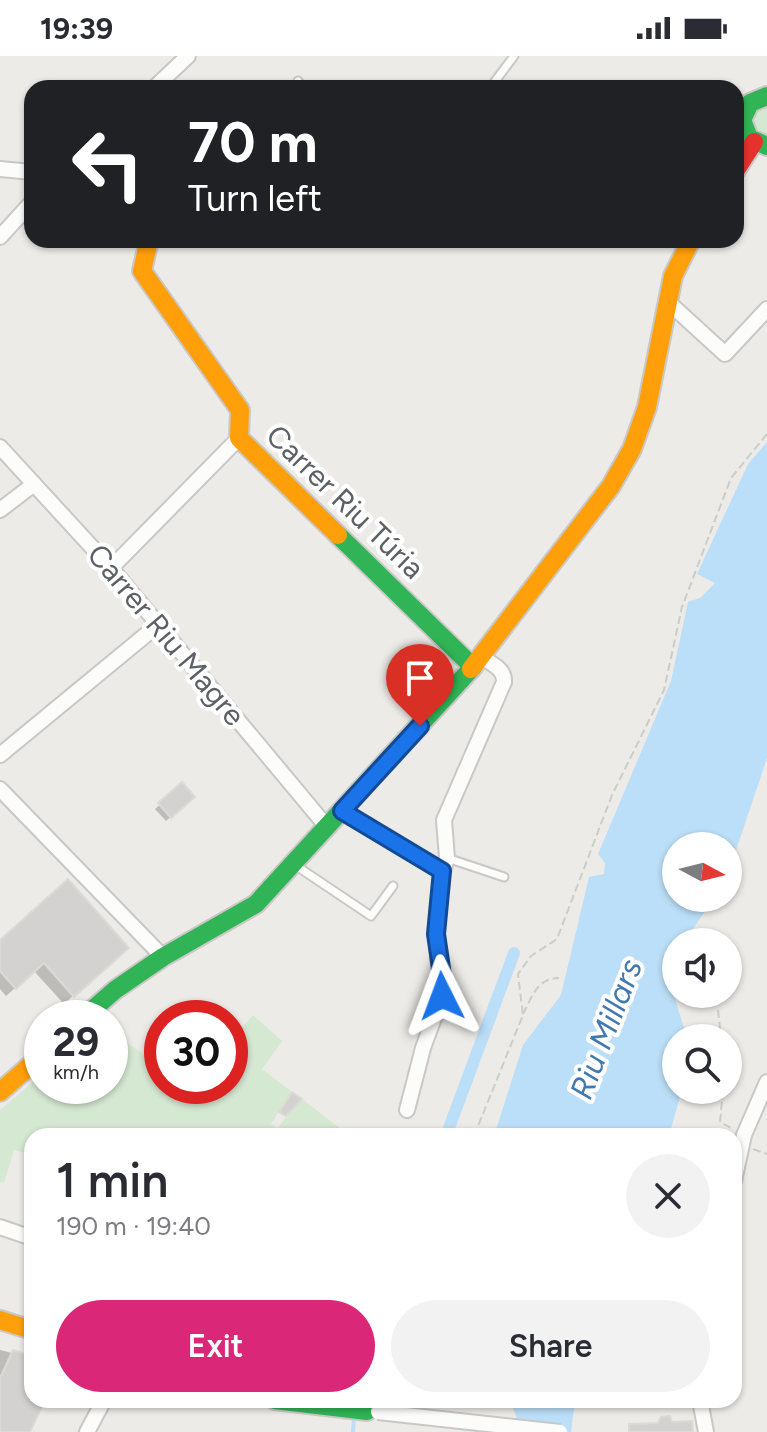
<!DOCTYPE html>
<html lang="en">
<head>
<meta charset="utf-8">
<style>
  body { margin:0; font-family:Figtree,sans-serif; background:#f2f2f3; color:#2b2b33; height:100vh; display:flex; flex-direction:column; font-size:30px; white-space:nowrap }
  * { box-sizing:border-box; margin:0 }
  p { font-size:26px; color:#7c7c81 }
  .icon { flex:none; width:44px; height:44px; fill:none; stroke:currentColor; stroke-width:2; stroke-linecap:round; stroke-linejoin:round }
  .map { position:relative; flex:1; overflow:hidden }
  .panel { position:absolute; left:24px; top:1072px; width:718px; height:280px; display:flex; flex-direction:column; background:#fff; border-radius:24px; box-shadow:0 2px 6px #0004 }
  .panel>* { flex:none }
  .top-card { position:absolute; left:24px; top:24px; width:720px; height:168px; border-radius:24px; box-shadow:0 2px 6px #0004; background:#202124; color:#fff; overflow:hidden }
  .needle { width:52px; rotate:97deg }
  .buttons { position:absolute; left:662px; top:776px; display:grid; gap:16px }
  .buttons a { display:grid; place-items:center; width:80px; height:80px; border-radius:50%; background:#fff; box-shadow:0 2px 6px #0004; font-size:40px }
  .speed { position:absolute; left:24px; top:944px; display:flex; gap:16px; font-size:40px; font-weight:700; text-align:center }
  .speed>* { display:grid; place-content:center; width:104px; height:104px; border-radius:50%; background:#fff; box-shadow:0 2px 6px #0004; line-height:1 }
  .speed small { font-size:20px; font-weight:400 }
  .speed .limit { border:12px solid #d22; background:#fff; color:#111 }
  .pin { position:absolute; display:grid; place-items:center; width:68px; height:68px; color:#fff; margin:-82px -34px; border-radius:50% 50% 50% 0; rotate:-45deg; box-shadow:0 0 8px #0007 }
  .pin .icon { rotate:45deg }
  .me { position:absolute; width:88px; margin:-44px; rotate:357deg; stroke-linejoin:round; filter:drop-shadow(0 0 6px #0008) }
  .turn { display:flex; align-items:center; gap:28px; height:168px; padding:0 32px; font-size:36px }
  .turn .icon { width:104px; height:104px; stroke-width:2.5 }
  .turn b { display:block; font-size:56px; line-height:68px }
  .round { display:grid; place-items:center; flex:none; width:84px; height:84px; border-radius:42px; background:#f2f2f3 }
  .headline { display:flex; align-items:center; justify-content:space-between; height:136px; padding:0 32px }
  h1 { font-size:48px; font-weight:600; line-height:60px }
  .cta { display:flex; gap:16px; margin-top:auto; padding:16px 32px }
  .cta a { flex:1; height:92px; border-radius:48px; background:#db2777; color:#fff; font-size:32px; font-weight:600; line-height:92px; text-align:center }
  .cta a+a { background:#f2f2f3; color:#2b2b33 }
  .status { display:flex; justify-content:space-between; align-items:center; height:56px; padding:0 40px; background:#fff; direction:ltr }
  .status svg { height:22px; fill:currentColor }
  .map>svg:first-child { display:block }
</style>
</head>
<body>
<div class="status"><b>19:39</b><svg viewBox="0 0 49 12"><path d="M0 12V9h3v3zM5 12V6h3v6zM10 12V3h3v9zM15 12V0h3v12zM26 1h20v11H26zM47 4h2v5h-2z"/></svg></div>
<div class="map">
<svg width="767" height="1376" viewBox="0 0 767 1376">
  <rect width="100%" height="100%" fill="#edebe7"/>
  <g fill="#d5e8d2">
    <path d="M767 48V82L753 74 750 63 759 50Z"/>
    <path d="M253 959 282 985 262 1013 292 1036 271 1068 277 1072 302 1043 350 1080H32V1099L14 1094 4 1127 0 1126V1054L42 1018V1030H110V975L162 1011V1030H230V985Z"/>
  </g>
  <g fill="#bbdff8">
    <path d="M767 386V702L728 818V790H676V842H714L684 886H676V898L666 913 687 982H676V1034H682L669 1080H494L523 989 561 939 589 821 604 818 605 807 598 798 671 625 688 546 700 542 715 527 697 518 748 408Z"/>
    <path d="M510 1344H575L571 1376H522Z"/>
  </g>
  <g fill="#0003">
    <path d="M182 729 192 741 166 765 155 753Z"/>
    <path d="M0 886 117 900 64 948 34 915 6 940 0 933Z"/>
    <path d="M0 1294 32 1302V1344H43L28 1376H0Z"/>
  </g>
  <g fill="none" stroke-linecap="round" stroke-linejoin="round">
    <path stroke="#bbdff8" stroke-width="4" d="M353 1376 354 1360"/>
    <g stroke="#bbdff8" stroke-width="12">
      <path d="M446 1080 514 897"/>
      <path d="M356 1345V1344"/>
    </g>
  </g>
  <g fill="#d3d2d0" stroke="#dcdad6" stroke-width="2">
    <path d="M182 726 195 741 171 762 158 747Z"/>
    <path d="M68 823 129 892 74 941 44 907 16 933 0 915V884Z"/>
    <path d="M292 1036 302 1043 286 1060 279 1056Z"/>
    <path d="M13 1294 32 1300V1344H45L30 1376H0V1322Z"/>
    <path d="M670 1360 672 1366 692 1365 693 1376H629V1368L658 1367 661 1361Z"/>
  </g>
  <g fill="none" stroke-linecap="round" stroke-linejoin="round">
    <g stroke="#c8c8c7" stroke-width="11">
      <g id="lane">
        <path d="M298 25 304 32"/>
        <path d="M490 32 514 0"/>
        <path d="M342 755 442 815"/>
        <path d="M447 802 504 821"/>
        <path d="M295 809 371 860 393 830"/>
      </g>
    </g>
    <g stroke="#c8c8c7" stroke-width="18">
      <g id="street">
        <path d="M154 32 188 0"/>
        <path d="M0 113 32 116"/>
        <path d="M0 181 32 146"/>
        <path d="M667 245 725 298 767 253"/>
        <path d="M0 391 111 512 327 771"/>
        <path d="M0 454 34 428"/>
        <path d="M111 512 239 382"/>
        <path d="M0 699 159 568"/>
        <path d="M0 733 163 901"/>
        <path d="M407 1054 423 992 442 940 436 878 440 826 447 802 444 764 504 626C505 613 492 608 481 601"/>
        <path d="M734 1125 744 1079 767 1026"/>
        <path d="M0 1171 32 1182"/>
        <path d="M700 1344 706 1376"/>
        <path d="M87 1376 104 1344"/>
      </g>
    </g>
    <g stroke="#c9c8c7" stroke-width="22">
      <g id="fast">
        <path d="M767 40 750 47 742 64 749 82 767 90"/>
        <path d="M338 479 473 611"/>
        <path d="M83 962 115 934 163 901 256 848 471 613"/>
        <path d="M275 1344 367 1355"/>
      </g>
    </g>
    <g stroke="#c9c8c7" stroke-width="22">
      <g id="slow">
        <path d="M149 184 142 215 240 354 239 382 338 479"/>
        <path d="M471 613 611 430 632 393 647 351 673 220 691 184"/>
        <path d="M0 1036 42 999"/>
        <path d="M0 1264 32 1274"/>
      </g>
    </g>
    <g stroke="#c9c8c7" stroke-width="22">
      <path id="jam" d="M736 114 754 86"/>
    </g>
    <g stroke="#c9ceca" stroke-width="2" stroke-dasharray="8 4" stroke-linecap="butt">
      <path d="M718 954 721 982"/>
      <path d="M523 958C532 941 537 922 559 922"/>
      <path d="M723 1034 720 1066 733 1073"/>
      <path d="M474 1080 523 959 518 918 531 900 557 883 612 739 664 634 682 551 731 422 767 378"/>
      <path d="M753 1093 767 1098"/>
    </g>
    <use href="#lane" stroke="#fcfcfb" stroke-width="7"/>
    <use href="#street" stroke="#fcfcfb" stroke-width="14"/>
    <use href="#fast" stroke="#30b455" stroke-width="18"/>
    <use href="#slow" stroke="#ff9f0a" stroke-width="18"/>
    <use href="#jam" stroke="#e5322d" stroke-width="18"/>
    <g stroke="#c8c8c7" stroke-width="18" stroke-linecap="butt">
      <path id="street-bridge" d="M378 1356 560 1376"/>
    </g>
    <use href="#street-bridge" stroke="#fcfcfb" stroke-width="14"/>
  </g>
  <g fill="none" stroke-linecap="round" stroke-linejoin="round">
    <g stroke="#114b97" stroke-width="20">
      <path id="route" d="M420 670 342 755 442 815 436 878 443 926 442 940"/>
    </g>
    <use href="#route" stroke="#1a73e8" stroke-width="14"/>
  </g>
  <g text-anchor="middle" stroke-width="8" stroke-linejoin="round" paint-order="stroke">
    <g font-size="30" fill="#5c6165" stroke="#fff">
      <text transform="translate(345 446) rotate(44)" y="10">Carrer Riu Túria</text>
      <text transform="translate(166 579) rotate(50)" y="10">Carrer Riu Magre</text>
    </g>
    <g font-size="32" font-style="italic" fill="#417ab1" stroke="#fff">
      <text transform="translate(606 973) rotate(-69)" y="11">Riu Millars</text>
    </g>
  </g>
</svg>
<div class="buttons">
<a><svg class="needle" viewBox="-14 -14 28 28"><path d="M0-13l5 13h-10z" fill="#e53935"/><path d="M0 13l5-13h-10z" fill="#7c7c81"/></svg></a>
<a><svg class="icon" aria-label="sound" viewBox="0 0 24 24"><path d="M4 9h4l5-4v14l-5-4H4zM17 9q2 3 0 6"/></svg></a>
<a><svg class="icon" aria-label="search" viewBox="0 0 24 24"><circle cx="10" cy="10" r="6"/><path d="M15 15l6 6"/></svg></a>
</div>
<div class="speed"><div>29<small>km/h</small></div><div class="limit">30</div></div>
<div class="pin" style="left:420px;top:670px;background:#d93025"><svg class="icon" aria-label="arrive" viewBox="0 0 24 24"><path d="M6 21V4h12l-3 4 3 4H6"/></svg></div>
<svg class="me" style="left:442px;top:940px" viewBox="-20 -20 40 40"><path d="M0-17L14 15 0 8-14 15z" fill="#1a73e8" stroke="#fff" stroke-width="4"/></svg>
<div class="top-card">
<div class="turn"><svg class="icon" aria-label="left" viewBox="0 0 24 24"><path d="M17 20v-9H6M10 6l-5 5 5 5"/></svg><div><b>70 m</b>Turn left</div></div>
</div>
<section class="panel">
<div class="headline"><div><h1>1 min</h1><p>190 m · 19:40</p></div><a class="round"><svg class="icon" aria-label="close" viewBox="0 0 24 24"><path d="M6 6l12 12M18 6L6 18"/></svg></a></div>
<div class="cta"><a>Exit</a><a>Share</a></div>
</section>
</div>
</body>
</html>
